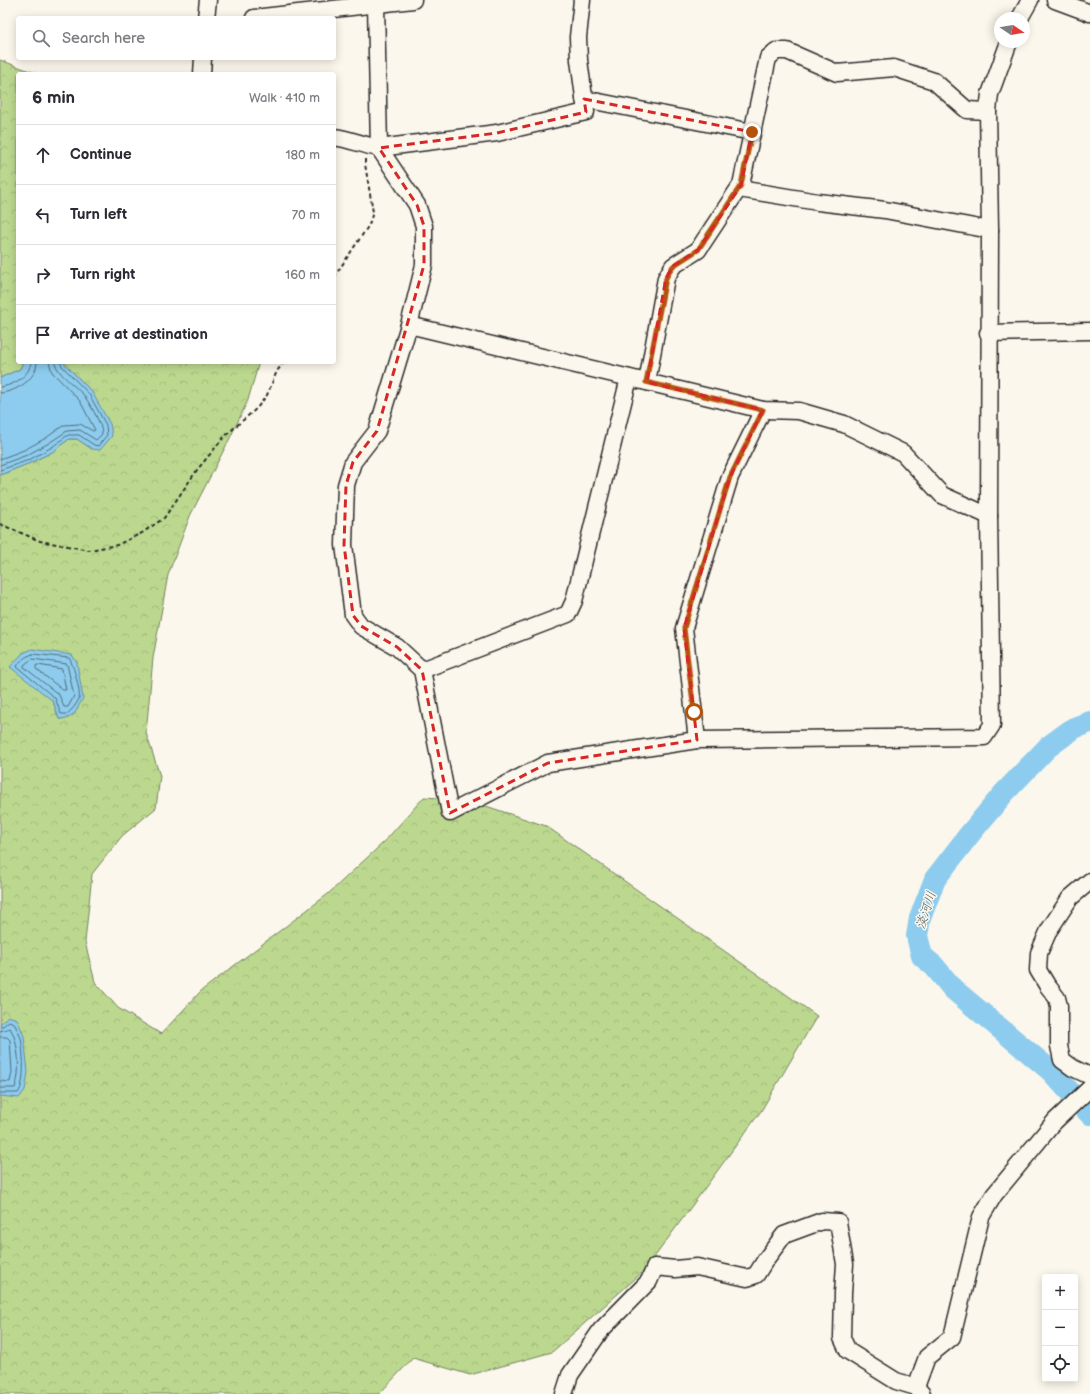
<!DOCTYPE html>
<meta charset="utf-8">
<style>
:root{--surface:#fff;--page:#f2f2f3;--text:#2b2b33;--muted:#7c7c81;--line:#e1e1e2}
body{margin:0;font-family:"Balsamiq Sans","Klee One",sans-serif;background:var(--page);color:var(--text)}
.controls{position:absolute;right:12px;bottom:12px;display:grid;overflow:hidden;border-radius:4px;box-shadow:0 2px 10px #0003}
.controls button{width:36px;height:36px;display:grid;place-items:center;padding:0;border:0;border-bottom:1px solid var(--line);background:var(--surface);color:var(--text);font:20px sans-serif}
.compass{position:absolute;left:994px;top:12px;width:36px;height:36px;border-radius:50%;background:var(--surface);box-shadow:0 2px 10px #0003;rotate:102deg}
.stop{position:absolute;width:12px;height:12px;margin:-9px;border:3px solid #b45309;border-radius:50%;background:#fff}
.stop.end{background:#b45309;border-color:#fff;box-shadow:0 1px 4px #0008}
.list{margin:0;padding:0;list-style:none}
h2{display:flex;justify-content:space-between;align-items:center;height:52px;margin:0;padding:0 16px;font-size:17px}
h2 small{font-size:13px;font-weight:400;color:var(--muted)}
.list li{display:grid;grid-template-columns:26px 1fr auto;gap:12px;align-items:center;box-sizing:border-box;height:60px;padding:0 16px;border-top:1px solid var(--line)}
.list b{display:block;font-size:15px;white-space:nowrap}
.list em{font-size:13px;font-style:normal;color:var(--muted)}
.icon{flex:none;width:22px;height:22px;fill:none;stroke:currentColor;stroke-width:2;stroke-linecap:round;stroke-linejoin:round}
.map{position:relative;flex:none;width:1090px;height:1394px;overflow:hidden}
.search{position:absolute;background:var(--surface);box-shadow:0 2px 10px #0003;left:16px;top:16px;width:320px;height:44px;display:flex;align-items:center;gap:10px;box-sizing:border-box;padding:0 14px;border-radius:4px;color:var(--muted);font-size:15px}
.panel{position:absolute;background:var(--surface);box-shadow:0 2px 10px #0003;left:16px;top:72px;width:320px;height:292px;border-radius:4px}
.map>svg:first-child{display:block}
.forest{fill:url(#forest-crowns);stroke:#74825d;fill-rule:evenodd}
.water{fill:#8dccee;stroke:#668ca0}
.lines{fill:none;stroke-linecap:round;stroke-linejoin:round}
.shore{stroke:#526b79;stroke-width:1}
.river{stroke:#8dccee;stroke-width:22}
.minor-casing{stroke:#2b2b2b;stroke-width:19}
.path{stroke:#2b2b2b;stroke-width:2;stroke-dasharray:4 3;stroke-linecap:butt}
.minor{stroke:#fbf7ec;stroke-width:16}
.route{stroke:#b45309;stroke-width:5}
.marked{fill:none;stroke:#d62828;stroke-width:3;stroke-dasharray:8 5;stroke-linejoin:round}
.labels{text-anchor:middle;stroke-width:3;stroke-linejoin:round;paint-order:stroke}
.water-label{font-size:13px;font-style:italic;fill:#485b66;stroke:#fbf7ec}
</style>
<div class="map">
<svg width="1090" height="1394" viewBox="0 0 1090 1394">
<defs>
<pattern id="forest-crowns" width="20" height="18" patternUnits="userSpaceOnUse"><rect width="20" height="18" fill="#bcd88f"/><path d="M2 6a3 3 0 1 1 6 0M12 15a3 3 0 1 1 6 0" fill="none" stroke="#a2ba7c"/></pattern>
</defs>
<rect width="100%" height="100%" fill="#fbf7ec"/>
<filter id="ink" filterUnits="userSpaceOnUse"><feTurbulence type="fractalNoise" baseFrequency=".025" numOctaves="2"/><feDisplacementMap in="SourceGraphic" scale="8" xChannelSelector="R" yChannelSelector="G"/><feConvolveMatrix kernelMatrix="1 2 1 2 8 2 1 2 1" color-interpolation-filters="sRGB"/></filter>
<g filter="url(#ink)">
<g class="forest">
<path d="M0,60l38,14h-20v288h5l-3,7 -20,9z"/>
<path d="M63,362h196l-11,38 -18,38 -40,78 -22,59 -15,83 -7,75 14,43 -4,32 -34,28 -30,38 -7,68 10,40 23,26 43,26 40,-43 127,-97 56,-52 40,-45 44,3 78,26 271,190 -56,95 -116,159 -93,82 -82,23 -57,-17 -34,36h-379v-298h1l7,-80 -8,8v-549l30,-12 24,-12 15,-12h8l15,10v-57zM53,701l22,12 -7,5 -9,1z"/>
</g>
<g class="water">
<path d="M23,362h40l29,30 18,32 2,12 -12,14 -8,-1 -15,-10h-8l-15,12 -24,12 -30,12v-97l20,-9z"/>
<path d="M32,649l40,6 5,8 6,35 -8,15 -7,5 -9,1 -6,-18 -43,-34 13,-14z"/>
<path d="M8,1016l9,3 7,17 4,36 -3,18 -6,8 -19,-2v-72z"/>
</g>
<g class="lines">
<g class="shore">
<path d="M0,387c13,-1 30,-11 31,-25"/>
<path d="M0,393c16,-1 37,-14 37,-31"/>
<path d="M0,459l24,-9 22,-12 18,-13 16,-1 13,7 2,-1 -15,-29 -28,-29 -3,-10"/>
<path d="M0,465l27,-10 22,-12 18,-12 13,-1 16,10 6,-6c0,-10 -11,-28 -17,-37 -7,-10 -29,-23 -30,-35"/>
<path d="M0,470l29,-10 23,-13 16,-12h11l15,10 4,1 9,-11 -1,-10 -17,-31 -27,-28 -2,-4"/>
<path d="M33,654l36,4c4,5 12,34 10,41 -3,6 -7,11 -12,15h-6l-6,-16 -38,-31c2,-6 9,-11 16,-13z"/>
<path d="M33,659l34,5 7,32 -6,11h-4l-5,-12 -35,-28v-2l5,-4z"/>
<path d="M38,665l24,4 4,21h-3l-27,-21v-3z"/>
<path d="M0,1026h3l6,-5 5,2c2,5 5,10 7,15 2,12 5,45 -3,55h-18"/>
<path d="M0,1031l10,-3c9,13 11,45 5,60h-15"/>
<path d="M0,1037h7l3,3 2,32 -2,10 -10,-1"/>
</g>
<path class="river" d="M1090,722l-16,6 -26,19 -44,46 -35,42 -34,44 -15,39 -3,18 5,20 12,10 19,23 98,82 39,43"/>
<defs>
<g id="minor">
<path d="M1055,0l35,13"/>
<path d="M376,4l3,144 38,57 7,21v39l-15,60 -32,106 -24,31 -7,23 -2,60 9,70 8,11 36,21 25,23 28,143 98,-50 149,-23 287,-3 8,-12 -3,-209 1,-286 -2,-119 2,-17 19,-52"/>
<path d="M206,18l2,-18"/>
<path d="M254,18l159,-18"/>
<path d="M1020,18l10,-18"/>
<path d="M202,74l1,-16"/>
<path d="M584,99l168,33"/>
<path d="M334,137c15,2 29,8 45,11l118,-15 89,-21 -7,-52 -1,-23 4,-37"/>
<path d="M739,189l79,13 67,8 105,20"/>
<path d="M409,325l354,85 36,1 45,13 59,29 39,42 47,21"/>
<path d="M988,333l102,-2"/>
<path d="M647,382l19,-104 7,-12 25,-16 43,-65 27,-127 8,-7h11l50,22 57,-5 40,13 33,29 21,1"/>
<path d="M422,670l146,-56 6,-13 55,-223"/>
<path d="M697,740l-13,-112 46,-151 33,-67"/>
<path d="M1090,881l-20,17 -21,32 -10,23 -1,17 9,15 10,13 2,8v40l3,14 11,8 17,8"/>
<path d="M916,1387l11,-30 25,-20 29,-120 13,-22 61,-74 35,-33"/>
<path d="M564,1394l6,-19 31,-45 48,-49 6,-14 20,2 22,-2 50,11 9,-3 10,-16 18,-24 38,-14 16,1 7,42 -2,29 -1,45 6,13 48,30 20,6 6,7"/>
</g>
</defs>
<use href="#minor" class="minor-casing"/>
<g class="path">
<path d="M334,277l35,-52 4,-13 -8,-48v-6"/>
<path d="M0,524l40,17 49,9 28,-5 25,-12 22,-15 33,-48 28,-34 32,-28 10,-13 10,-24 7,-9"/>
</g>
<use href="#minor" class="minor"/>
</g>
</g>
<g class="lines" filter="url(#ink)">
<path class="route" d="M694,712l-10,-84 46,-151 33,-67 -117,-28 20,-104 7,-12 25,-16 43,-65 11,-53"/>
</g>
<path class="marked" d="M584,99l168,33 -11,53 -43,65 -25,16 -7,12 -19,104 116,28 -33,67 -46,151 13,112 -149,23 -98,50 -28,-143 -25,-23 -36,-21 -8,-11 -9,-70 2,-60 7,-23 24,-31 47,-166v-39l-7,-21 -38,-57 118,-15 89,-21z"/>
<g class="labels">
<g class="water-label">
<text transform="translate(925 910) rotate(-72)" y="5">淡河川</text>
</g>
</g>
</svg>
<div class="controls">
<button>+</button>
<button>−</button>
<button><svg class="icon" aria-label="locate" viewBox="0 0 24 24"><circle cx="12" cy="12" r="6"/><path d="M12 2v4M12 18v4M2 12h4M18 12h4"/></svg></button>
</div>
<svg class="compass" viewBox="-18 -18 36 36"><path d="M0-13l5 13h-10z" fill="#e53935"/><path d="M0 13l5-13h-10z" fill="#7c7c81"/></svg>
<div class="stop" style="left:694px;top:712px"></div>
<div class="stop end" style="left:752px;top:132px"></div>
<div class="search"><svg class="icon" aria-label="search" viewBox="0 0 24 24"><circle cx="10" cy="10" r="6"/><path d="M15 15l6 6"/></svg>Search here</div>
<section class="panel">
<h2>6 min<small>Walk · 410 m</small></h2>
<ul class="list">
<li><svg class="icon" aria-label="ahead" viewBox="0 0 24 24"><path d="M12 20V5M6 11l6-6 6 6"/></svg><div><b>Continue</b></div><em>180 m</em></li>
<li><svg class="icon" aria-label="left" viewBox="0 0 24 24"><path d="M17 20v-9H6M10 6l-5 5 5 5"/></svg><div><b>Turn left</b></div><em>70 m</em></li>
<li><svg class="icon" aria-label="right" viewBox="0 0 24 24"><path d="M7 20v-9h11M14 6l5 5-5 5"/></svg><div><b>Turn right</b></div><em>160 m</em></li>
<li><svg class="icon" aria-label="arrive" viewBox="0 0 24 24"><path d="M6 21V4h12l-3 4 3 4H6"/></svg><div><b>Arrive at destination</b></div></li>
</ul>
</section>
</div>
